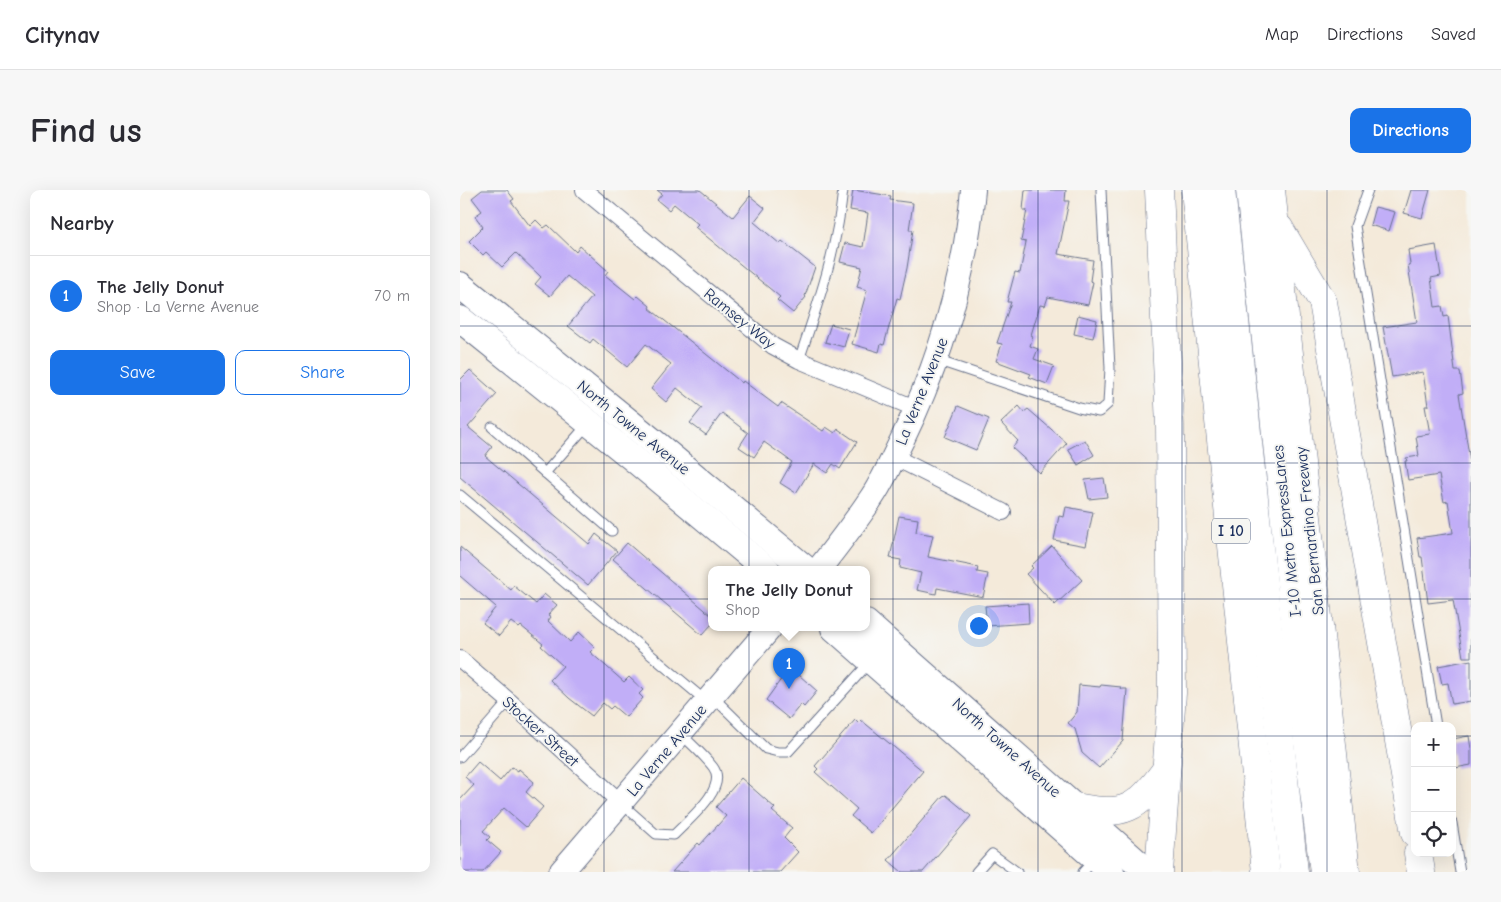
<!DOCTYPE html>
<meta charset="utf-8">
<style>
:root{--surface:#fff;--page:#f7f7f7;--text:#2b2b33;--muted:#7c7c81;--line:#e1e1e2;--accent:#1a73e8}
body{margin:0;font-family:"Comic Neue",sans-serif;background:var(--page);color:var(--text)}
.controls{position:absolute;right:15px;bottom:15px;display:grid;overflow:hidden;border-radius:10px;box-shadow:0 5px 20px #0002}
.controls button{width:45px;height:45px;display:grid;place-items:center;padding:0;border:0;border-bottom:1px solid var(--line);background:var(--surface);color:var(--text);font:25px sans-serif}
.you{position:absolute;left:518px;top:435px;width:18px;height:18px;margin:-12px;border:4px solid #fff;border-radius:50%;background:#1a73e8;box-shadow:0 0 0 8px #1a73e833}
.badge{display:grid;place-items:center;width:32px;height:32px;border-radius:50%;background:var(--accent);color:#fff;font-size:16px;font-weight:700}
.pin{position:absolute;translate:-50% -41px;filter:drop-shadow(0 1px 2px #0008)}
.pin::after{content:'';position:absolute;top:26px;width:18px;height:15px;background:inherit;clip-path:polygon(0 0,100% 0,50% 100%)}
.popup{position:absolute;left:248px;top:376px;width:162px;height:65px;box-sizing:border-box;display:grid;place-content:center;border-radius:10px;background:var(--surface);filter:drop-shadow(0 1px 4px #0005);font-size:16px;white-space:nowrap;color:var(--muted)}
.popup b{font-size:19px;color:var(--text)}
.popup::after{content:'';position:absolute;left:50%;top:100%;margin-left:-10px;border:10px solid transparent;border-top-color:var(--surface)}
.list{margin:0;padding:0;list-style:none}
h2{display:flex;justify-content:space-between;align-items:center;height:65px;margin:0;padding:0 20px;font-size:21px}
h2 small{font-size:16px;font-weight:400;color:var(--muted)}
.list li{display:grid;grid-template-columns:32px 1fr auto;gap:15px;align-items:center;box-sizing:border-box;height:80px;padding:0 20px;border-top:1px solid var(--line)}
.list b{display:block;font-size:19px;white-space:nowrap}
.list p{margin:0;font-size:16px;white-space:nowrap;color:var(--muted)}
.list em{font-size:16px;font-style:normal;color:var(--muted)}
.actions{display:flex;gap:10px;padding:15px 20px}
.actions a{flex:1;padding:11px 0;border:1px solid var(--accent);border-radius:10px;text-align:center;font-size:18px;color:var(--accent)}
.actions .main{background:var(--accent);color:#fff}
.icon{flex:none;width:28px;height:28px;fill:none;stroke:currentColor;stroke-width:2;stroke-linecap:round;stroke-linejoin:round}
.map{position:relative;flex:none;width:1011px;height:682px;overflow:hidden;border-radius:10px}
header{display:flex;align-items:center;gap:30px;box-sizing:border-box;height:70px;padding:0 25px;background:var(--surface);border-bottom:1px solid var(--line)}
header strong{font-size:24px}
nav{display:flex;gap:28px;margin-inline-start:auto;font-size:18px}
.intro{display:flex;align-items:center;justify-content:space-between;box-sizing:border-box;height:120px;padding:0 30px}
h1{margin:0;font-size:35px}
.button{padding:12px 22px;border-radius:10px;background:var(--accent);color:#fff;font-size:18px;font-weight:700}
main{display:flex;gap:30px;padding:0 30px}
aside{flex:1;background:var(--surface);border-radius:10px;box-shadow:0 5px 20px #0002}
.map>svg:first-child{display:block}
.building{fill:#c1aef7}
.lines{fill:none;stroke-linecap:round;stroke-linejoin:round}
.service-casing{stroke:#677089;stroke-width:11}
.minor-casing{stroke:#677089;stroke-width:18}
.secondary-casing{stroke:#677089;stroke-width:26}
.primary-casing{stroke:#677089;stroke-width:28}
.motorway-casing{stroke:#677089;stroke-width:29}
.service{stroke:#fff;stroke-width:9}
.minor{stroke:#fff;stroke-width:16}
.secondary{stroke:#fff;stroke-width:24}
.primary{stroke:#fff;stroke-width:26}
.motorway{stroke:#fff;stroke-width:28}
.grid{fill:none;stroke:#1b2f5e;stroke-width:1;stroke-opacity:0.55}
.labels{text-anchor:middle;stroke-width:4;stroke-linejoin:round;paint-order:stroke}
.shield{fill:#f6f6f2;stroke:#5d6b8a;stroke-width:1}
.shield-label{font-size:15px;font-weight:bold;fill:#1b2f5e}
.street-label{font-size:16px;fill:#1b2f5e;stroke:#f6f6f2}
</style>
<header>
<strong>Citynav</strong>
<nav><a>Map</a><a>Directions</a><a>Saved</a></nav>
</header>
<div class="intro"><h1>Find us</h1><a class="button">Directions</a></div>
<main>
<aside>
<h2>Nearby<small></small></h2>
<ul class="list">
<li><span class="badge">1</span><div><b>The Jelly Donut</b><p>Shop · La Verne Avenue</p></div><em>70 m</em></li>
</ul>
<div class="actions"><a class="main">Save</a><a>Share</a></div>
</aside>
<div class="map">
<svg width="1011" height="682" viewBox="0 0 1011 682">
<rect width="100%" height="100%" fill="#f6f6f2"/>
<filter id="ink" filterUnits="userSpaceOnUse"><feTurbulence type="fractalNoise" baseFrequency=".02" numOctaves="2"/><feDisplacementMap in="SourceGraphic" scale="10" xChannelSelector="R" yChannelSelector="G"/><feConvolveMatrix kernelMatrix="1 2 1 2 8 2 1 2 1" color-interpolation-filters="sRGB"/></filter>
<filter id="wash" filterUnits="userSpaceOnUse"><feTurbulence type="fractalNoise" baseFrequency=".0096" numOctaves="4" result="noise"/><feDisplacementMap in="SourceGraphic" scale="20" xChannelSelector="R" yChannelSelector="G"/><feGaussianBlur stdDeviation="1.12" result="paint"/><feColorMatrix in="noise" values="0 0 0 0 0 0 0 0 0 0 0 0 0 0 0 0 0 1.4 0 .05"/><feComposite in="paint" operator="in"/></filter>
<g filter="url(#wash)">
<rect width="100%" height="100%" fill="#f4eada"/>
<g id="blocks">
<g class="building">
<path d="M22,0h25l7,9 -3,2 19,25 6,-6 8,8 4,-3 28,27 4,-6 28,25 -3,4 30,24 3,-3 12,10 -1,2 93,75 1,-2 35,26 3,-4 42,28 3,-4 9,6 3,-4 19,13 -17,27 -7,-5 -6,9 -13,-9 -18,29 -16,-10 12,-21 -28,-20 -10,15 -15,-10 9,-14 -26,-20 -16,22 -16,-12 12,-15 -25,-20 -11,14 -15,-13 20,-25 -25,-20 -19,23 -34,-28 -3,4 -22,-17 24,-29 -25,-21 -17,20 -15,-12 6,-7 -25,-24 -14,14 -16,-15 -3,3 -14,-14 14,-14 -8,-11 7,-5 -10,-13z"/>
<path d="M197,0h43l33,27 17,-21 15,12 -11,14 26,22 2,-3 33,26 -10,29 1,1 -13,16 -16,-13 3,-3 -85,-70 3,-3 -24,-20 -5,6 -12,-10 5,-6z"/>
<path d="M393,0l38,6 -1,4 23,3 -4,27h4l-6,38 -7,31 -3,-1 -13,47 -3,-1 -2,8 -27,-8 15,-54 -10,-3 5,-20 -22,-5 5,-19 18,4 5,-34 -18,-3z"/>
<path d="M565,0h41l-1,11h4l-11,53 35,6 -3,21 3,1 -5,23 -40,-8 -3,9 -5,-1 -9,30 2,1 -3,10 8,3 -4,10 20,7 -7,18 -18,-7 2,-3 -35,-13 6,-17 -5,-1 14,-41h-4l8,-30 5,1 6,-31 -5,-1 6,-31h-4z"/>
<path d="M951,0h19l-8,28 -18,-5z"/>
<path d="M915,17l20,5 -6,19 -19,-6z"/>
<path d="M976,55l5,31 -10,2 4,29 7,-1 2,11 4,-1 7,55h5l3,22 -4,1 12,73v190h-8l-10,-57 -25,3 -6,-46h-2l-3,-19 36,-5 -5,-32 -4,1 -5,-27 -31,5 -3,-19h2l-1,-3 13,-2 -3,-20 14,-2 -5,-28h3l-5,-34 -31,5 -9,-50 34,-5 -9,-57 2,-1 -2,-14z"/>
<path d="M618,125l19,5 -4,18 -19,-4z"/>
<path d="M371,134l18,5 -5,18 -19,-5z"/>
<path d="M10,180l27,24 -29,33 24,20 -7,9 104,88 7,-10 21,17 -29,34 -128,-108v-97z"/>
<path d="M498,216l31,13 -13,31 -31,-13z"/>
<path d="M559,216l5,6 4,-3 39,34 -27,30 -28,-25 6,-7 -17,-18z"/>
<path d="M625,250l9,15 -16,10 -10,-16z"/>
<path d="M644,288l3,19 -18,2 -4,-19z"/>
<path d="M606,317l27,5 -7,34 -32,-6 5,-24 5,1z"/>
<path d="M439,326l19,3 -2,13 17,3 -5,22 50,10 -1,5 11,2 -5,23 -46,-9 -1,6 -19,-4 4,-17 -21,-5 1,-8 -11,-2z"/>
<path d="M167,353l85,73v8l-10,11 -89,-76z"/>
<path d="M592,356l30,34 -27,25 -29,-31 7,-6 -2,-2z"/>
<path d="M0,357l51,43 3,-4 22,18 8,-10 13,11 -9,10 3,2 -3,4 22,21 9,-10 16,15 -5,5 34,30 5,-5 14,13 -4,4 4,4 -17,19 -13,-11 -3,3 -7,-6 -11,13 -23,-18 -19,-18 13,-14 -22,-20 2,-2 -22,-18 -2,2 -8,-6 -12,14 -16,-13 13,-16 -36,-31z"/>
<path d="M568,413l1,20 -42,3 -2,-20z"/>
<path d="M1011,470v41l-19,3 -4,-21 -6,1 -4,-18z"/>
<path d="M330,477l27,24 -13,16 -3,-3 -12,15 -23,-19z"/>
<path d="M619,495l21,2 1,-2 20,2 -1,2h7l-4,52 -24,27 -17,-15 -7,-24 -7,-6 9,-11z"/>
<path d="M395,530l3,3 3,-3 62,51 -52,62 -20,-17 6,-7 -42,-37 3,-3 -3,-3z"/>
<path d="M1009,546l2,13v16l-16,3 -3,-18v-11z"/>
<path d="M18,572l22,19 12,-14 6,4 1,-2 15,13 -8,10 17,15 -17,20 -22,-19 -21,23 7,6 -3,3 14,12 -18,20h-23v-72l14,-15 -9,-8z"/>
<path d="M281,588l34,30 -3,3 20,17 -8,10 14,14 -18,20h-108l26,-29 2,2 26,-29 -10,-9z"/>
<path d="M486,605l25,21 -48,56h-21l-14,-12 55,-64z"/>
</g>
</g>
</g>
<g filter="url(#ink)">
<use href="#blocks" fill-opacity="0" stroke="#677089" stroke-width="1"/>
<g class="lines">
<defs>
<g id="service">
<path d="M908,0l-13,36 81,500"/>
<path d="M339,170c19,-56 38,-111 44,-170"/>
<path d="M476,170l143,48 20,4 9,-8 2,-36 -9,-178"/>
<path d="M32,237l120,104"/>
<path d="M85,283l43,-49"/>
<path d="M0,305l247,207"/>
<path d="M253,507l53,52 12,3h10l81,-89"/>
<path d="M0,567l49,-56"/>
<path d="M161,613l35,31 18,1c14,-15 55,-47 39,-68 -10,-13 -22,-23 -33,-34"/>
<path d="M992,633l8,49"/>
<path d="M516,682l16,-18 25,18"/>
<path d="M623,682l12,-13"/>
</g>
<g id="minor">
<path d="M124,0l189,156 26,14 118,49"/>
<path d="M434,267l109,55"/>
<path d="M0,469l49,42 112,102"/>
</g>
<g id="secondary">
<path d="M358,380c18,-23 36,-46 52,-70 13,-18 22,-40 32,-60 38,-78 63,-163 71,-250"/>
<path d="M101,682l209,-244"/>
</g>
<g id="primary">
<path d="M0,95l190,154 157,131"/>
<path d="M0,129l174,140 133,111"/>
<path d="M406,433l282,249"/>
<path d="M374,438l277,244"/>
</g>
<g id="motorway">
<path d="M735,0l71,682"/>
<path d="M761,0l73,682"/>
<path d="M790,0l29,272 23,233 22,177"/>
<path d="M811,0l75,682"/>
<path d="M819,38l44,74 92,531"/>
<path d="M615,617c50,10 61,3 91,-37"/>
<path d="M958,663l3,19"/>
<path d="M699,682l13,-179 -2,-268 -11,-235"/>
</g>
</defs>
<use href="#service" class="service-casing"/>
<use href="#minor" class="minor-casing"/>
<use href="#secondary" class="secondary-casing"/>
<use href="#primary" class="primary-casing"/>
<use href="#motorway" class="motorway-casing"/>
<use href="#service" class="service"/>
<use href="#minor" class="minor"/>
<use href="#secondary" class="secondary"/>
<use href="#primary" class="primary"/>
<use href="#motorway" class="motorway"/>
</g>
</g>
<path class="grid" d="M144,0v682M289,0v682M433,0v682M578,0v682M722,0v682M867,0v682M0,136h1011M0,273h1011M0,409h1011M0,546h955M992,546h19"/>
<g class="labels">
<rect class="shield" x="752" y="328.5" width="38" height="25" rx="4"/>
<g class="shield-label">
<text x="771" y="346">I 10</text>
</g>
<g class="street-label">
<text transform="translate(280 128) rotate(39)" y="6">Ramsey Way</text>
<text transform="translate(461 201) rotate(-68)" y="6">La Verne Avenue</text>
<text transform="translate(174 237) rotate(39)" y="6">North Towne Avenue</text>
<text transform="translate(826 341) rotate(-96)" y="6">I-10 Metro ExpressLanes</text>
<text transform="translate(849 341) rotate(-96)" y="6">San Bernardino Freeway</text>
<text transform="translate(81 541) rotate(42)" y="6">Stocker Street</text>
<text transform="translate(547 557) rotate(42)" y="6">North Towne Avenue</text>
<text transform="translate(206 560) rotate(-50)" y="6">La Verne Avenue</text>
</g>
</g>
</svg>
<div class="controls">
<button>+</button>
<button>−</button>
<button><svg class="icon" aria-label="locate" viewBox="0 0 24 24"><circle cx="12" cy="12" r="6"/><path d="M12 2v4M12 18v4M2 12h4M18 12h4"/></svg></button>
</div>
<div class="you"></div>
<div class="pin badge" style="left:329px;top:499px">1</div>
<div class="popup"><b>The Jelly Donut</b>Shop</div>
</div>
</main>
